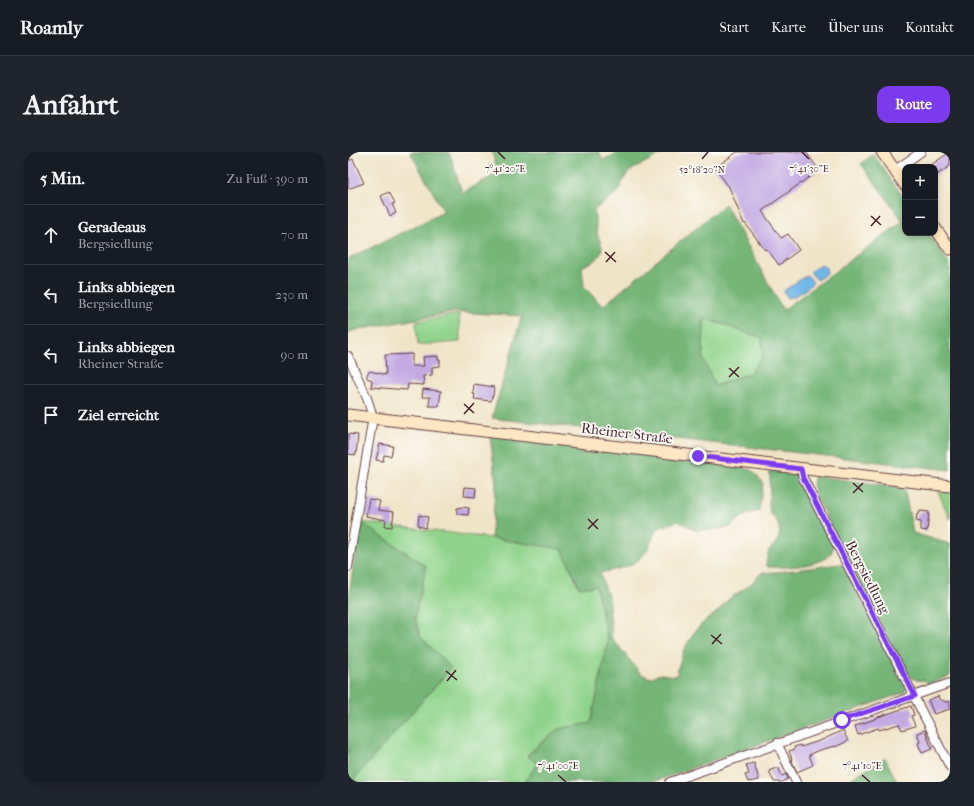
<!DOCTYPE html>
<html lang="de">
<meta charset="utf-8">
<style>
:root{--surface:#171b24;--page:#20242c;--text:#f1f3f6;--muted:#9ea1a6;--line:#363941;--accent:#7c3aed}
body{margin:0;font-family:"IM FELL French Canon",serif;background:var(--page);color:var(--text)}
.controls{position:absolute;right:12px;top:12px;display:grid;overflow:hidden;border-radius:8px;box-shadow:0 2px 6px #0003}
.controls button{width:36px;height:36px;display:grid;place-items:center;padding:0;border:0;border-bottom:1px solid var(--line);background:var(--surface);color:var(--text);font:20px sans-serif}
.stop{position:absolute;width:12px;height:12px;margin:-9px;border:3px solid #7c3aed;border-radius:50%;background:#fff}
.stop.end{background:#7c3aed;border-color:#fff;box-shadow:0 1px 4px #0008}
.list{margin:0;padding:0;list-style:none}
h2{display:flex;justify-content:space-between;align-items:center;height:52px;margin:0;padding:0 16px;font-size:17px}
h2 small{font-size:13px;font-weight:400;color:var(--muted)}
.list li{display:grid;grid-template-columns:26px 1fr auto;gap:12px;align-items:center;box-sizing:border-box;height:60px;padding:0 16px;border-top:1px solid var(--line)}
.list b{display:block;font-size:15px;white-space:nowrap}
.list p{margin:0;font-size:13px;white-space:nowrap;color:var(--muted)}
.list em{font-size:13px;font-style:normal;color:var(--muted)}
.icon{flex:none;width:22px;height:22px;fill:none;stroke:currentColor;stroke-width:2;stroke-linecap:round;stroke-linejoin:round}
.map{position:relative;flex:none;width:602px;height:630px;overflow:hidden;border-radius:12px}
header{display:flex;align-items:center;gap:24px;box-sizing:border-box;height:56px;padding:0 20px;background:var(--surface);border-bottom:1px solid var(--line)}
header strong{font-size:19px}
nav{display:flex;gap:22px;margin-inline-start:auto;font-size:14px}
.intro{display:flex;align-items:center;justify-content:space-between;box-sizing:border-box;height:96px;padding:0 24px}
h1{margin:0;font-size:28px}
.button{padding:10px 18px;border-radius:12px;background:var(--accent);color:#fff;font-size:14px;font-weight:700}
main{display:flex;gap:24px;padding:0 24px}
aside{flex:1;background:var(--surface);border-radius:12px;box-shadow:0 2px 6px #0003}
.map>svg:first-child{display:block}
.green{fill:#90d48c;stroke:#6d7a5c}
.forest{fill:#74b678;stroke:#5f6a52;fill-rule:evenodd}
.water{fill:#71b7e8;stroke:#5e6b8a}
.building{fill:#c3aae3}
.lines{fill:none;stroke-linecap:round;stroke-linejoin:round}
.minor-casing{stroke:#633d42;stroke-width:10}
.secondary-casing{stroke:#633d42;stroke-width:13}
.minor{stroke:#fff;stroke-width:8}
.secondary{stroke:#fce6c4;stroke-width:11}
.route{stroke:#7c3aed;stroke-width:5}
.ticks{fill:none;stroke:#4a1f2b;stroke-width:1.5}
.labels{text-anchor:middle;stroke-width:3.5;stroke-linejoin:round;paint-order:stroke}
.street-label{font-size:14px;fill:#4a1f2b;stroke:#fdfcf7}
.ticks-label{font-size:10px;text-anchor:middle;fill:#4a1f2b;stroke:#fdfcf7;stroke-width:3.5;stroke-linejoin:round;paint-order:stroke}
</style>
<header>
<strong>Roamly</strong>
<nav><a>Start</a><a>Karte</a><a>Über uns</a><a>Kontakt</a></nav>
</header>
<div class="intro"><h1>Anfahrt</h1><a class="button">Route</a></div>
<main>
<aside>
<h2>5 Min.<small>Zu Fuß · 390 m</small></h2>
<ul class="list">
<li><svg class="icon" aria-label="ahead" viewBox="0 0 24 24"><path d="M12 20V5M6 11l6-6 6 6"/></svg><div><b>Geradeaus</b><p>Bergsiedlung</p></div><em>70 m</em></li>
<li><svg class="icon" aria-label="left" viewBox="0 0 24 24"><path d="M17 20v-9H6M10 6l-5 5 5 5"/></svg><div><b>Links abbiegen</b><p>Bergsiedlung</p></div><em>230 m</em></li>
<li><svg class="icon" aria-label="left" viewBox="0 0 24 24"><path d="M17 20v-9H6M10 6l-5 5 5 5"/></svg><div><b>Links abbiegen</b><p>Rheiner Straße</p></div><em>90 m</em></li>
<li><svg class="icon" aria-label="arrive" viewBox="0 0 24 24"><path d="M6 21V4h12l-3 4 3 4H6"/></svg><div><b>Ziel erreicht</b></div></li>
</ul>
</aside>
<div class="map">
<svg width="602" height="630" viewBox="0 0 602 630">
<rect width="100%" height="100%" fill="#fdfcf7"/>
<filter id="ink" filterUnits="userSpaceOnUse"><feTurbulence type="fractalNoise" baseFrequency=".025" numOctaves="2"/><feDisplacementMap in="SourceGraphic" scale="8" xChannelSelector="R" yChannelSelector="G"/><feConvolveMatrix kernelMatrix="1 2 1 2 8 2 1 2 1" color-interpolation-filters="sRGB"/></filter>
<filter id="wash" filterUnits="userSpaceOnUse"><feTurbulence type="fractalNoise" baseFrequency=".012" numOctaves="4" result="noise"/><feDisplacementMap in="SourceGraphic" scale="16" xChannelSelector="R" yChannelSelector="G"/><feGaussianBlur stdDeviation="0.9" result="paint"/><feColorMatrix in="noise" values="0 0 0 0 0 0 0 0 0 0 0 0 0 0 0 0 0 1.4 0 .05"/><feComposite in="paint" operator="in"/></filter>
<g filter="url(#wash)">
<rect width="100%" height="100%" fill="#f0e4c7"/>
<g class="green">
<path d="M111,162l1,28 -42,3 -2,-23z"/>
<path d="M356,166l58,20 1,18 -13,17 -35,13 -12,-28z"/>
<path d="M590,339l12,1v27z"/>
<path d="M12,370l131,16 71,11 17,39 17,-2 12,55 -17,82 -33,6 -31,26 11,9 -14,18h-168l-2,-3 97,-111 -32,-32 -4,-18 11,-52z"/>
</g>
<g class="forest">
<path d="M62,0h38l3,5 11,36 36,-20 -6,-21h107l4,8 17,-8h44l-36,20 -11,21 -23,17 3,23 5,14 -1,6 -5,7 -14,7 2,20 19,19 122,-102 58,106 120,-89 -42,-57 12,-10 32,46v33h23l22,32v205l-458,-52 30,-102 -66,-4 -101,18 -7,3v-74l96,-47zM356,166l58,20 1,18 -13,17 -35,13 -12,-28z"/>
<path d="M142,283l208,26 49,8 6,2 10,12 -4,28 -8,2 -9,4 -12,10 -20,3h-15l-17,-9 -22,8c-11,35 -23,37 -56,44l8,23 4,42 29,36 9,4 10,-4 16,2 8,-27 12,-19 9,-9 12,-9 11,-12 24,-17 9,-10 26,-2 53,-7 3,1 63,123 -1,4 -252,90h-129l14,-18 -11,-8 31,-27 33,-6 17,-82 -12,-55 -16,2 -18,-39 -71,-11 5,-54z"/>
<path d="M421,318l28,4 3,4 33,66c3,23 -50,24 -65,23l-2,-3 3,-14c2,-2 6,-5 7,-7 7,-10 3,-23 -6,-29 -3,-15 2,-29 -1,-44z"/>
<path d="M467,324l89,12 9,45 37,11v132l-22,8 -4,-4c-9,2 -14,-3 -19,-10l-89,-173 -3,-15z"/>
<path d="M12,370l66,44 -11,52 5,18 31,32 -97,111 2,3h-8v-181z"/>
<path d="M537,606l12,24h-52z"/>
</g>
<g class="water">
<path d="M473,112l5,4 1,5 -10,7 -6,-7v-2z"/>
<path d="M459,123l6,7c-6,7 -16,15 -25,16l-4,-6 1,-2z"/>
</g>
<g id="blocks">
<g class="building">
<path d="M389,0h69l13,18 -57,41 19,27 7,-4 11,16 -20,15 -12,-16 -2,1 -20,-27 -1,1 -15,-37 -14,-19z"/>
<path d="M602,0v14l-15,10v-9h-7z"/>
<path d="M5,7l11,24 -16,6v-28z"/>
<path d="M41,40l6,11 -3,1 4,9 -6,3 -9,-20z"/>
<path d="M64,202v12h12l-1,-9 15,-1v4h2v6l-8,1v8l-9,1 1,9 -16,-1 -1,6 -36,-3 1,-7 -5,-2v-4l3,-3 16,4 -1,-20z"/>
<path d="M126,232l20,3 -1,9h-1l-1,5 -17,-2 1,-5h-2z"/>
<path d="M75,237l18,2 -2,15h-10l1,-9h-8z"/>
<path d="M0,282l10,1 -2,20 -8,-1z"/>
<path d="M32,292l13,2 -2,10 -7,-1 -1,6 -7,-1z"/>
<path d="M117,335l11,1 -1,9 -11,-1z"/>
<path d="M21,347l11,2 -2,9 16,2 -2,15 -7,-1 1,-6 -20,-4z"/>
<path d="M115,355l6,1 -1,7 -11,-1v-6z"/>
<path d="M572,359l9,1 -2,19 -6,-1v-8l-5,-1 1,-7h2z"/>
<path d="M71,363l9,2 -2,11 -8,-2z"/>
<path d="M590,544l1,3 7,3 4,-1v8l-16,5 -6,-14z"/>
<path d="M563,554l3,9 -3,1 4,10 -13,4 -3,-6 -20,6 -1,-2 -20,7 -3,-9 20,-7v-1z"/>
<path d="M495,578l5,11 -13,6v-1l-15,4 -11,5 4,10 -16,7 -6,-13h1l-3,-8 6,-2 -1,-2 7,-2v2l21,-7z"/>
<path d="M577,578l7,19 -10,4 -4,-10 2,-1 -3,-9z"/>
<path d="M406,611l5,17 -11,2 -3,-7 4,-1 -3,-9z"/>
<path d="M430,615l4,9 4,-2 2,5 -6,3h-8l-5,-11z"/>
</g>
</g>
</g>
<g filter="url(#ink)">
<use href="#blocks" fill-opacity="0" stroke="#633d42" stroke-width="1"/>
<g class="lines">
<defs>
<g id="minor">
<path d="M547,18l26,-18"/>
<path d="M0,204l19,42 6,19 -25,150"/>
<path d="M453,317l2,9 147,289"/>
<path d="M429,591l19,39"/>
<path d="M322,630l280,-99"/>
</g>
<g id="secondary">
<path d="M534,0l23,33"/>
<path d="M587,76l15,21"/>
<path d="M0,263l602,71"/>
</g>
</defs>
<use href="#minor" class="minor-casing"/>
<use href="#secondary" class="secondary-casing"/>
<use href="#minor" class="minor"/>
<use href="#secondary" class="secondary"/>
</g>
</g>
<g class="lines" filter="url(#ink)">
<path class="route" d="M350,304l103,13 2,9 112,218 -73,24"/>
</g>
<path class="ticks" d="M150,0l7,7M454,0l7,7M354,7l6,-7M523,64l10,9M523,74l9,-10M257,100l11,10M258,110l9,-10M381,216l10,9M381,225l10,-10M116,252l10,9M116,262l10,-11M505,331l10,9M505,341l10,-10M240,367l10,10M240,377l10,-10M363,483l11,9M364,492l9,-10M98,519l11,9M99,529l9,-11M210,623l8,7M514,623l8,7"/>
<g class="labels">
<g class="street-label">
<text transform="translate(279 281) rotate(7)" y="5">Rheiner Straße</text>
<text transform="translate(520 425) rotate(63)" y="5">Bergsiedlung</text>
</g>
</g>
<g class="ticks-label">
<text x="157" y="20">7°41'20"E</text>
<text x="461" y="20">7°41'30"E</text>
<text x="354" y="21">52°18'20"N</text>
<text x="210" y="617">7°41'00"E</text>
<text x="514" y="617">7°41'10"E</text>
</g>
</svg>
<div class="controls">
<button>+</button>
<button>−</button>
</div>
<div class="stop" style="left:494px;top:568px"></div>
<div class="stop end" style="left:350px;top:304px"></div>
</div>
</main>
